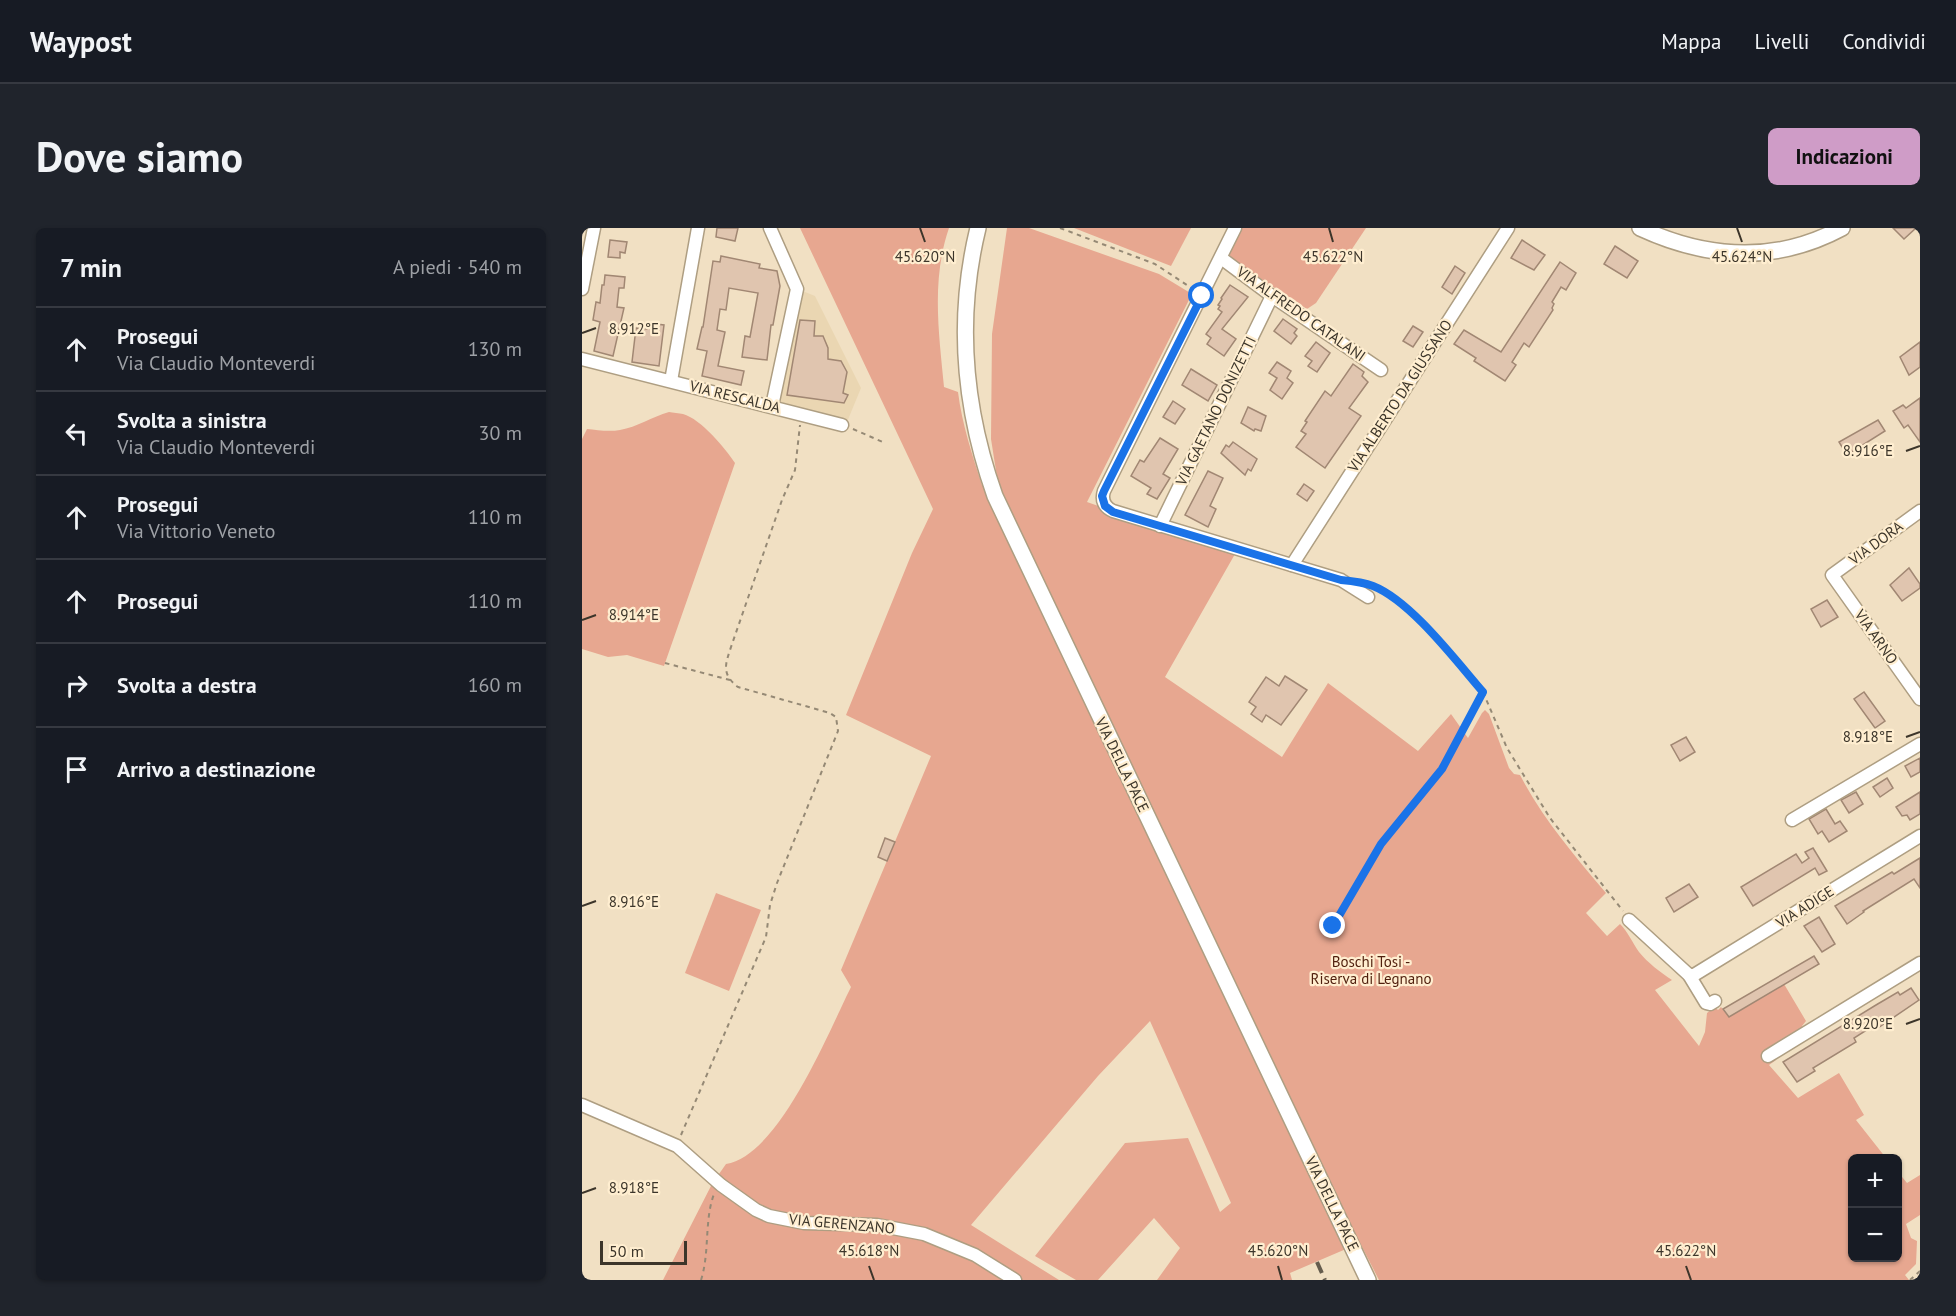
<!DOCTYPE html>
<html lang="it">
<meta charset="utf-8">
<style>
:root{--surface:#171b24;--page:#20242c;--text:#f1f3f6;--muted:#9ea1a6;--line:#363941;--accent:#cf9cc7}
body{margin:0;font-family:"PT Sans",sans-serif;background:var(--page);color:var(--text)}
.controls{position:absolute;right:18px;bottom:18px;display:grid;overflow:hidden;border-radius:9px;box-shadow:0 2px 4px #0004}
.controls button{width:54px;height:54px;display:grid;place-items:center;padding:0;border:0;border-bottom:2px solid var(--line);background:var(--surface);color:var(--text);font:30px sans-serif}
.scale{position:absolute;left:18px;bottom:15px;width:87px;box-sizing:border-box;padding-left:6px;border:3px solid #3c352a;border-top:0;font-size:16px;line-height:21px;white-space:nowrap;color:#3c352a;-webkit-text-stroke:4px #ffeed0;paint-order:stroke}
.stop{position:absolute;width:18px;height:18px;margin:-14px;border:4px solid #1a73e8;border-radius:50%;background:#fff}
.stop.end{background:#1a73e8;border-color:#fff;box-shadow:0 2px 6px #0008}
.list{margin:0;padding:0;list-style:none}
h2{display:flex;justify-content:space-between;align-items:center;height:78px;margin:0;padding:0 24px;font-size:26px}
h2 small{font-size:20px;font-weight:400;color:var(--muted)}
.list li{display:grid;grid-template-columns:39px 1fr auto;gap:18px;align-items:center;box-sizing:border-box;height:84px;padding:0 24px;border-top:2px solid var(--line)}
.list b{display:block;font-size:22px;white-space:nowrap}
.list p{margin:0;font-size:20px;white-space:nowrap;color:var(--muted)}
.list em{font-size:20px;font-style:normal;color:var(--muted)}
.icon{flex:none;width:33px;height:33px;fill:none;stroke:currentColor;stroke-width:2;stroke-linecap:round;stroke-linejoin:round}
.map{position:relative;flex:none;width:1338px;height:1052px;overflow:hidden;border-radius:9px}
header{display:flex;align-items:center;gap:36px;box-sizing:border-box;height:84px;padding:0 30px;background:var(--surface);border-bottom:2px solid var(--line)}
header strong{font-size:28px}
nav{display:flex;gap:33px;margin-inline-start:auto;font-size:21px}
.intro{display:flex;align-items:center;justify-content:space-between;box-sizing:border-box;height:144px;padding:0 36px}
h1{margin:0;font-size:42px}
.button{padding:15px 27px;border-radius:9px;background:var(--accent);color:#111;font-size:21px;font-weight:700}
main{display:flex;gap:36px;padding:0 36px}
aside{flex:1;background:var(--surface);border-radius:9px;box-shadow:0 2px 4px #0004}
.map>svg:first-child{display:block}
.built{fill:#ead6b2}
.green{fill:#e7a790}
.building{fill:#e0c5af;stroke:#a18773;stroke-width:1.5}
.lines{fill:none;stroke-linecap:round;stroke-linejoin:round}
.minor-casing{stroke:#ae9e82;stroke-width:15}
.major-casing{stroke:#ae9e82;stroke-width:18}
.path{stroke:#958975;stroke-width:2;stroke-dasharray:4.5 4.5;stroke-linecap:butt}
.minor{stroke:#fff;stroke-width:12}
.major{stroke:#fff;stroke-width:15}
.rail{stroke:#655c4d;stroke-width:4;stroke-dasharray:12 6;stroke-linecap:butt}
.route{stroke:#1a73e8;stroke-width:8}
.ticks{fill:none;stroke:#3c352a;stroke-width:2}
.labels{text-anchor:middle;stroke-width:4.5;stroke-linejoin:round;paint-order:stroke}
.street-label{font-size:15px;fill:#3c352a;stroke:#ffeed0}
.park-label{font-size:15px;fill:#501f0d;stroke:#ffeed0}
.ticks-label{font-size:15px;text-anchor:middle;fill:#3c352a;stroke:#ffeed0;stroke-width:4.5;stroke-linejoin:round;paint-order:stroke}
</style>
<header>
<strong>Waypost</strong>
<nav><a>Mappa</a><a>Livelli</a><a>Condividi</a></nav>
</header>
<div class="intro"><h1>Dove siamo</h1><a class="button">Indicazioni</a></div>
<main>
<aside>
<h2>7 min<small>A piedi · 540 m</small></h2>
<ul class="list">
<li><svg class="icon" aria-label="ahead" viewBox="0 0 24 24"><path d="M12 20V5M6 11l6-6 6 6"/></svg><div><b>Prosegui</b><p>Via Claudio Monteverdi</p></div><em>130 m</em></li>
<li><svg class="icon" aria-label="left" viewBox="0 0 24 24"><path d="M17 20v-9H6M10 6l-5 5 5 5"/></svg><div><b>Svolta a sinistra</b><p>Via Claudio Monteverdi</p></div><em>30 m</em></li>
<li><svg class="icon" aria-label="ahead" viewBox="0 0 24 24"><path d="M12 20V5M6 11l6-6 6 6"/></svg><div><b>Prosegui</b><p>Via Vittorio Veneto</p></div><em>110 m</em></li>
<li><svg class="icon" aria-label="ahead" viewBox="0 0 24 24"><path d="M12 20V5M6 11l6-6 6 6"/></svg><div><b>Prosegui</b></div><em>110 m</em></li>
<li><svg class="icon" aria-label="right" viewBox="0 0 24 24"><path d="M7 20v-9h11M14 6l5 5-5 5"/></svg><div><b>Svolta a destra</b></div><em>160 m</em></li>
<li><svg class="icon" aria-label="arrive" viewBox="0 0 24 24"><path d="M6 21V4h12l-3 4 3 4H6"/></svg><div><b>Arrivo a destinazione</b></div></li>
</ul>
</aside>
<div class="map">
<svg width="1338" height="1052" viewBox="0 0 1338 1052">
<rect width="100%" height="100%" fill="#f1e0c3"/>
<path class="built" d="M218,62l15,6 46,92 -14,34 -70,-21z"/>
<g class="green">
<path d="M218,0h149c-18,52 -10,106 -5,159l14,5c4,32 14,62 24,93l15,-8 -6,-38 1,-105 15,-106h22l130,46 33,20 -105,208 148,52 -70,123 117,80 46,-74 90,68 33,-37 17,24 14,-25 3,-3 4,4 20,54 5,6 6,1c23,44 54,80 86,118l-20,20 21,23 13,-12c8,8 12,18 19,28 9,11 21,20 33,28l-17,10 44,56 6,-14 2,-19 8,-6 3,3 3,-3 8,10 55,-33 22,37 -4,5 1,3 -33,21 6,10 -7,5 29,33 41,-25 25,42 -8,5 30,38h-34v100h46v-86l9,11 13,-8v40l-14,9 5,14 6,3 -1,23 -11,11 4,5h-530l-19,-37 -70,30 2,7h-135l23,-32 -26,-30 -56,62h-22l-41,-24 90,-113 63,-5 32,74 11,-9 -81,-182 -52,55 -127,149 88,55h-396l49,-96 14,-20c53,-8 103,-133 125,-177l-10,-17 90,-214 -85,-41 66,-162 21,-44z"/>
<path d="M492,0h117l-20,38z"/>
<path d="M656,0h128l-50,75 -9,6 -78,-51 -1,-4z"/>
<path d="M87,184c4,1 10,1 14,2 18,5 42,34 52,49l-71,203 -37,-11 -19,2 -26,-8v-210l5,-10c10,1 22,3 33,1 17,-3 32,-13 49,-18z"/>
<path d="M134,665l45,17 -32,81 -44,-18z"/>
</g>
<g class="building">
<path d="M135,0h21l-3,13 -19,-4z"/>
<path d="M1311,0h23l-12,11z"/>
<path d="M28,12l17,2 -2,11 -5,-1v6l-12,-1z"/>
<path d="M940,12l23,15 -11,15 -23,-12z"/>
<path d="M1033,18l23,15 -11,17 -23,-14z"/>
<path d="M139,28l39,8 -1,4 18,3 3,15 -7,39h-2l-4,35 -25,-3 3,-21 5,1 8,-44 -29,-5 -3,22 -6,-1 -3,21 8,2 -7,34 26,5 -3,14 -39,-9 5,-25 -10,-2 5,-22h1l10,-66 7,1z"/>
<path d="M978,34l16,11 -10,17 -5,-3 -9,15 2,2 -2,4 1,2 -24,37 -5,-4 -12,19 4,3 -11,16 -31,-20 2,-3 -22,-14 10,-14 37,22z"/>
<path d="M873,38l10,7 -13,21 -10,-7z"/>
<path d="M23,47l20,2 -1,11h-5l-2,19 7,1 -11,48 -19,-5 6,-29 -7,-2 3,-18 4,1 2,-18h2z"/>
<path d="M648,57l18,12 -26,32 14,10 -12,17 -17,-12 4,-6 -5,-4 16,-22 -4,-3 2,-3 -2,-1 4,-6 -1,-1z"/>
<path d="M701,91l14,10 -3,4 3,3 -6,8 -17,-13z"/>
<path d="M218,92l15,1 -1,15h9l5,12v11l13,2 6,11 -4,21 5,2 -4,8 -57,-8z"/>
<path d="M66,95l16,2 -5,41 -27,-4 4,-34 11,1z"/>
<path d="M831,98l10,6 -10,15 -10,-6z"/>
<path d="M734,114l14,11 -13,19 -9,-6 4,-5 -7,-5z"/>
<path d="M1338,114v25l-11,8 -9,-18z"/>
<path d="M695,134l14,9 -4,7 6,5 -11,16 -12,-9 7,-12 -8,-5z"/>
<path d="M771,136l11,8 -2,4 6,6 -19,26 12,8 -36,52 -29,-21 10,-13 -5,-3 6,-9 -2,-1 20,-30 6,5z"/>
<path d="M609,141l26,16 -9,16 -26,-16z"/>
<path d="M1338,170v44l-12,-17 -4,3 -11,-17 10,-6 3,3z"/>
<path d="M591,173l12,8 -10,15 -12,-7z"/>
<path d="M666,179l18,9 -5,15 -6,-2 -1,2 -13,-8z"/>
<path d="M1296,192l7,11 -38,24 -8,-13z"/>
<path d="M578,210l18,11 -15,25 7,4 -13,21 -10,-5 4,-6 -20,-12 9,-16 4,2z"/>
<path d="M651,214l24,17 -6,12 -3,-2 -3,6 -24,-22 5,-8 3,2z"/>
<path d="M626,243l15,7 -13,28 6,3 -8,18 -23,-12z"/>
<path d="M722,256l10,7 -7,10 -10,-7z"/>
<path d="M1327,340l11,16v4l-18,13 -12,-16z"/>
<path d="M1245,372l11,17 -17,10 -10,-18z"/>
<path d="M703,448l22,14 -26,35 -15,-10 -4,7 -11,-8 5,-7 -7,-5 17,-25 13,9z"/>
<path d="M1282,464l21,29 -10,7 -21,-29z"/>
<path d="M1104,509l9,15 -15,9 -9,-16z"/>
<path d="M1338,530v14l-9,5 -6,-11z"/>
<path d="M1305,550l6,10 -13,9 -7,-10z"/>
<path d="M1274,564l7,12 -14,9 -8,-13z"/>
<path d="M1338,564v22l-10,6 -3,-5 -5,1 -6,-9z"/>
<path d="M1244,581l9,15 5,-3 7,10 -18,11 -7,-11 -4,3 -9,-15z"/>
<path d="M303,610l10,4 -8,19 -9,-4z"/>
<path d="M1231,620l14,23 -8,4 -4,-7 -62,38 -12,-19 55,-33 6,9 7,-5 -4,-6z"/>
<path d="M1338,630v30l-6,-9 -51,32 1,1 -17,12 -12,-18 57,-34 2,2z"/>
<path d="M1107,656l9,13 -24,15 -8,-14z"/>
<path d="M1237,689l16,27 -13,8 -18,-26z"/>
<path d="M1232,728l5,8 -90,53 -6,-8z"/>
<path d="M1329,760l8,12 -41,28 -2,-4 -22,14 2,4 -43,26 2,3 -18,11 -14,-20 93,-57 22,-13 2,3z"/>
</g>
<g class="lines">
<defs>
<g id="minor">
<path d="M188,0l27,61 -25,117"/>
<path d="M653,0l-131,263c-3,9 0,16 9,20l228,69 27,17"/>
<path d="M639,30l51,38 109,74"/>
<path d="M0,61l12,-61"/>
<path d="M0,131l260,66"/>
<path d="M89,153l27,-153"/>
<path d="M1338,283l-88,64 88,124"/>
<path d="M578,298l112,-230"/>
<path d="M710,337l216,-337"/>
<path d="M1210,592l128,-76"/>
<path d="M1047,692l60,55 17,28 4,1 5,-3"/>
<path d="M1107,747h5l226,-139"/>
<path d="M1186,828l152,-93"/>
<path d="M0,877l95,41 44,39 35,25 13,6 35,7 73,2 47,9 51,21 40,25"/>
</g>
<g id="major">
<path d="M396,0c-22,90 -14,181 17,268l373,784"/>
<path d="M1058,0c67,31 135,36 202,0"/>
</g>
</defs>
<use href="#minor" class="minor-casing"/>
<use href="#major" class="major-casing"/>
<g class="path">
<path d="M478,0l95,36 38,25"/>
<path d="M271,201l32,14"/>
<path d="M83,435l65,17"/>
<path d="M901,464l24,56 43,70 73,93"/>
<path d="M751,698l48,-82 61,-75 41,-77 -76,-84 -31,-21"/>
<path d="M99,907l85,-198 4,-32 7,-22 61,-152 -2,-14 -6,-4 -92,-26c-18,-14 -12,-24 -6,-43l50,-144 13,-30 5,-45"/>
<path d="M119,1052c9,-28 3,-59 13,-86"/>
<path d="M1328,1052l10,-9"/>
</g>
<use href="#minor" class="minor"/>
<use href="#major" class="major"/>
<path class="rail" d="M735,1034l8,18"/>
</g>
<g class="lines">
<path class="route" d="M620,68l-98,195 -2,5 3,10 8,6 228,68c11,1 22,2 32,6 38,15 83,75 110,106l-41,77 -61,75 -48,82"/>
</g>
<path class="ticks" d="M338,0l5,14M747,0l4,14M1155,0l5,14M0,105l14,-5M1324,223l14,-5M0,392l14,-5M1324,509l14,-5M0,678l14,-5M1324,796l14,-5M0,965l14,-5M287,1038l5,14M696,1038l4,14M1104,1038l5,14"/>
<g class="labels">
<g class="street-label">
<text transform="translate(719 86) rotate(35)" y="5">VIA ALFREDO CATALANI</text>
<text transform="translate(818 168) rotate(-57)" y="5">VIA ALBERTO DA GIUSSANO</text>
<text transform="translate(153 169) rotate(14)" y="5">VIA RESCALDA</text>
<text transform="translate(634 183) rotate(-64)" y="5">VIA GAETANO DONIZETTI</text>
<text transform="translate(1294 315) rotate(-36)" y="5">VIA DORA</text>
<text transform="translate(1294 409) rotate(55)" y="5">VIA ARNO</text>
<text transform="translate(540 537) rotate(64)" y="5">VIA DELLA PACE</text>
<text transform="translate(1223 679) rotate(-32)" y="5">VIA ADIGE</text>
<text transform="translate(750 976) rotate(64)" y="5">VIA DELLA PACE</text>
<text transform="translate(260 996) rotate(5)" y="5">VIA GERENZANO</text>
</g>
<g class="park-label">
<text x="789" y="739">Boschi Tosi -<tspan x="789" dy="17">Riserva di Legnano</tspan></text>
</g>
</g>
<g class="ticks-label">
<text x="343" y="34">45.620°N</text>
<text x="751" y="34">45.622°N</text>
<text x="1160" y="34">45.624°N</text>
<text x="52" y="106">8.912°E</text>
<text x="1286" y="228">8.916°E</text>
<text x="52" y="392">8.914°E</text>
<text x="1286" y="514">8.918°E</text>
<text x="52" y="679">8.916°E</text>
<text x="1286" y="801">8.920°E</text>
<text x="52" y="965">8.918°E</text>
<text x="287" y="1028">45.618°N</text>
<text x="696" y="1028">45.620°N</text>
<text x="1104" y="1028">45.622°N</text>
</g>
</svg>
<div class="controls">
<button>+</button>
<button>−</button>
</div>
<div class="scale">50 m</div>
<div class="stop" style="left:620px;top:68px"></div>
<div class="stop end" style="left:751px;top:698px"></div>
</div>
</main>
